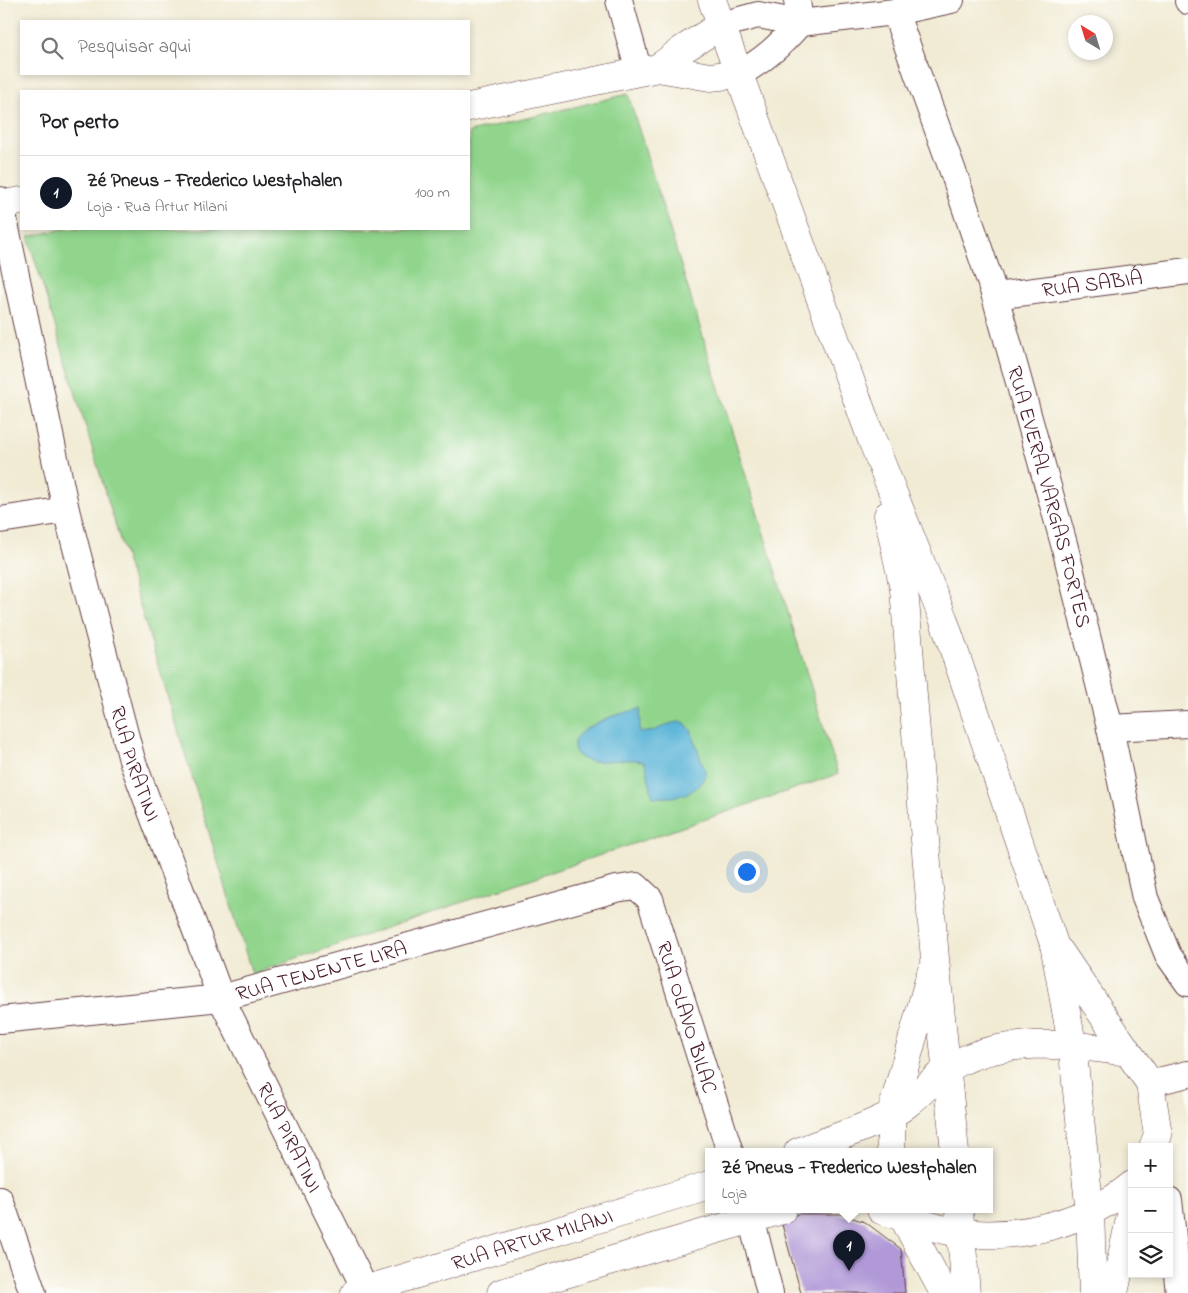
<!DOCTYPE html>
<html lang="pt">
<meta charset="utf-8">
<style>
:root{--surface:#fff;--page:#f6f6f6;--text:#202124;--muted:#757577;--line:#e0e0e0;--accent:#111827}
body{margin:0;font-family:"Indie Flower",sans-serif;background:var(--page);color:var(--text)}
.controls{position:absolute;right:15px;bottom:15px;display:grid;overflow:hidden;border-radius:0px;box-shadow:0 2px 8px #0003}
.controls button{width:45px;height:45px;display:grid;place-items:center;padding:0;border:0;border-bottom:1px solid var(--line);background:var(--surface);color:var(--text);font:25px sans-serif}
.compass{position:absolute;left:1068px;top:15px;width:45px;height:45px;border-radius:50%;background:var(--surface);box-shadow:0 2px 8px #0003;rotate:322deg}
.you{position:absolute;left:746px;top:871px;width:18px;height:18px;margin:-12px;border:4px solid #fff;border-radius:50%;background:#1a73e8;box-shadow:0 0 0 8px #1a73e833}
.badge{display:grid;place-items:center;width:32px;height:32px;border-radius:50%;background:var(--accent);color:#fff;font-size:16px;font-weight:700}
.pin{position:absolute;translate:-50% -41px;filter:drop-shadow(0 1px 2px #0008)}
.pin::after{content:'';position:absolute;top:26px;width:18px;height:15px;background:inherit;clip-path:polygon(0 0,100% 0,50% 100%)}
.popup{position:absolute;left:705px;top:1148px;width:288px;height:65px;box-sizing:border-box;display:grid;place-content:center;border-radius:0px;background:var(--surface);filter:drop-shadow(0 1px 4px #0005);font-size:16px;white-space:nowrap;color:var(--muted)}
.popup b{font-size:19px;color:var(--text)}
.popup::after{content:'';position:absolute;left:50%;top:100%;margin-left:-10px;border:10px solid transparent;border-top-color:var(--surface)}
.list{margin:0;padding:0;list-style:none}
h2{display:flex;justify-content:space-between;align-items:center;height:65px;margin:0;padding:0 20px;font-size:21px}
h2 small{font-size:16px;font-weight:400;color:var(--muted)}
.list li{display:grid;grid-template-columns:32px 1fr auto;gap:15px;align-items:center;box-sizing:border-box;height:75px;padding:0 20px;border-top:1px solid var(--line)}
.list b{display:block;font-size:19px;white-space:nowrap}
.list p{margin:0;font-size:16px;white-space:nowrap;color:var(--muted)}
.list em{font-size:16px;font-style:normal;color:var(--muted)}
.icon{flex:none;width:28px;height:28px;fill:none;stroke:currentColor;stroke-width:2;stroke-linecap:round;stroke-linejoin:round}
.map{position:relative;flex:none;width:1188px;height:1293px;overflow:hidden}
.search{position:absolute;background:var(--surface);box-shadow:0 2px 8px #0003;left:20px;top:20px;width:450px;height:55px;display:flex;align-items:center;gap:12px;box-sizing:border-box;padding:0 18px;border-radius:0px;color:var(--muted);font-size:19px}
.panel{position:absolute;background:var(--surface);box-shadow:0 2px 8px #0003;left:20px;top:90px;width:450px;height:140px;border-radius:0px}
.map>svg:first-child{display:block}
.green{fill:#91d58d;stroke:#6e7a5c}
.water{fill:#5bb5d8;stroke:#526a82}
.building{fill:#b199d8}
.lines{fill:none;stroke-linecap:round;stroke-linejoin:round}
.street-casing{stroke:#633e44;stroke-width:28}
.secondary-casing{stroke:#633e44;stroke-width:29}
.highway-casing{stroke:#633e44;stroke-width:29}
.street{stroke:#fff;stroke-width:26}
.secondary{stroke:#fff;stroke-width:28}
.highway{stroke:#fff;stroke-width:28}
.labels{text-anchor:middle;stroke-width:4;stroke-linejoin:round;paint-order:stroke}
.street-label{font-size:21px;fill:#4a1f2b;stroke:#fdfcf7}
</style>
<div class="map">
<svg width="1188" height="1293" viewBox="0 0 1188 1293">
<rect width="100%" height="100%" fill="#fdfcf7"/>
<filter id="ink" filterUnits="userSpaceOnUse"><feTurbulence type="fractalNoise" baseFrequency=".02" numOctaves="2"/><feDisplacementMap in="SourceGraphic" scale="10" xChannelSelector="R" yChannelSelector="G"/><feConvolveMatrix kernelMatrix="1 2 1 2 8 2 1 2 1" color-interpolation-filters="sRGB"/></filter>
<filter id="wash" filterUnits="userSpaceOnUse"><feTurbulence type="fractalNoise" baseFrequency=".0096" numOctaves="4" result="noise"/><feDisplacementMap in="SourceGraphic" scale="20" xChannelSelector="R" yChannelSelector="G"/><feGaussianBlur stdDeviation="1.12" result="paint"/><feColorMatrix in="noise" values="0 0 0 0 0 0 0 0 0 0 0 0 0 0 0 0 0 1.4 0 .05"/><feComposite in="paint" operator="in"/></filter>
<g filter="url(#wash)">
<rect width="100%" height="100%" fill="#f1ebd4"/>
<path class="green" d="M628,94l210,680 -586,200 -224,-737 34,-8h407v-97z"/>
<path class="water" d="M641,709l-2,23c17,3 28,-12 45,-10l7,8 15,44c-10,23 -31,24 -53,23 -4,-12 -4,-24 -9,-35 -18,-8 -67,11 -70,-15 -1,-7 3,-11 9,-16 17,-12 37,-18 58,-22z"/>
<g id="blocks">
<path class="building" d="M798,1214h42l25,8 36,27 4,44h-104l-20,-72z"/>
</g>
</g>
<g filter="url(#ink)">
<use href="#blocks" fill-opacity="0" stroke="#633e44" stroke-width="1"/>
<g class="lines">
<defs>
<g id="street">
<path d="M619,0l20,72"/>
<path d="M797,0l3,23"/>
<path d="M1188,0v1"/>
<path id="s1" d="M895,12l60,165 40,119 69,248 46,184 35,170 23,57 20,28"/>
<path d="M721,25l37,-10 42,8 95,-11 56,-12"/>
<path d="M738,74c26,-13 43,-30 62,-51"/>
<path id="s2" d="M0,200l66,310 66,250 89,238 146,295"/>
<path id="s3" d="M995,296l193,-25"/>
<path d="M0,520l66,-10"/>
<path d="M1110,728l78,-4"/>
<path id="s4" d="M0,1020l221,-22 395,-109 20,-3 14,13 80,253"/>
<path d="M1150,1083l38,-9"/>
<path d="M0,1200l33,93"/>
<path d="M1169,1200l10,93"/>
<path d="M749,1210l21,83"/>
</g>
<g id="secondary">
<path d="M658,68l24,-18 39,-25"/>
<path d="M469,107l189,-39 52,9 28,-3"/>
<path d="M0,205l21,-4"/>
<path d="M798,1152c30,-12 63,-22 92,-37 21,-10 37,-31 56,-45 50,-35 126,-26 182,-18l22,31 8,52 -5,12"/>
<path d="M891,1152v-37"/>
<path d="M881,1210c26,8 54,20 81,23 58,7 125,-11 170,-48"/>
<path id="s5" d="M355,1293l354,-108"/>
<path d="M501,1293l281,-83"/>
</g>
<g id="highway">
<path d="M712,0l160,440 71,178 111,326 18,100 18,169 3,80"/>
<path d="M888,515l16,74 31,370 20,193"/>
<path d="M1060,952l68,100"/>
<path d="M891,1115l40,-142"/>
<path d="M959,1210l7,83"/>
<path d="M903,1217l41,76"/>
<path d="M1114,1293l18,-83"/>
</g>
</defs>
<use href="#street" class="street-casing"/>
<use href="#secondary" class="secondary-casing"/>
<use href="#highway" class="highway-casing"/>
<use href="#street" class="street"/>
<use href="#secondary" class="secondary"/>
<use href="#highway" class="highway"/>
</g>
</g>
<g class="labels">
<g class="street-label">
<text dy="7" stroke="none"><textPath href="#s3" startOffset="98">RUA SABIÁ</textPath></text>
<text dy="7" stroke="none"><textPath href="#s1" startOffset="509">RUA EVERAL VARGAS FORTES</textPath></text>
<text dy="7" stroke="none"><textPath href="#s2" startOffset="580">RUA PIRATINI</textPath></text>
<text dy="7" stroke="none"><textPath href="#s4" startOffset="326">RUA TENENTE LIRA</textPath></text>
<text dy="7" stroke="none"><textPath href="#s4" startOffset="795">RUA OLAVO BILAC</textPath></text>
<text dy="7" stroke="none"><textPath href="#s2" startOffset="985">RUA PIRATINI</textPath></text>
<text dy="7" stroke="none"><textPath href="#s5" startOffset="185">RUA ARTUR MILANI</textPath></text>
</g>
</g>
</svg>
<div class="controls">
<button>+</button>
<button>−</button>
<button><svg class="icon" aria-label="layers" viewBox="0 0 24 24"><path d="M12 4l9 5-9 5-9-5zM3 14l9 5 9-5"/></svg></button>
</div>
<svg class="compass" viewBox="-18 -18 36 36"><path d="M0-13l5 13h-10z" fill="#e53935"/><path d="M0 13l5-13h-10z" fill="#757577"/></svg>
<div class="you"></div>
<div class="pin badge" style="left:849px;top:1271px">1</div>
<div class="popup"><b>Zé Pneus - Frederico Westphalen</b>Loja</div>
<div class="search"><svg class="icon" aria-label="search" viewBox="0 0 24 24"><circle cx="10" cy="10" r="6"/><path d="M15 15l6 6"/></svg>Pesquisar aqui</div>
<section class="panel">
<h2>Por perto<small></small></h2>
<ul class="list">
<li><span class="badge">1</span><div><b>Zé Pneus - Frederico Westphalen</b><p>Loja · Rua Artur Milani</p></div><em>100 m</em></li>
</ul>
</section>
</div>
